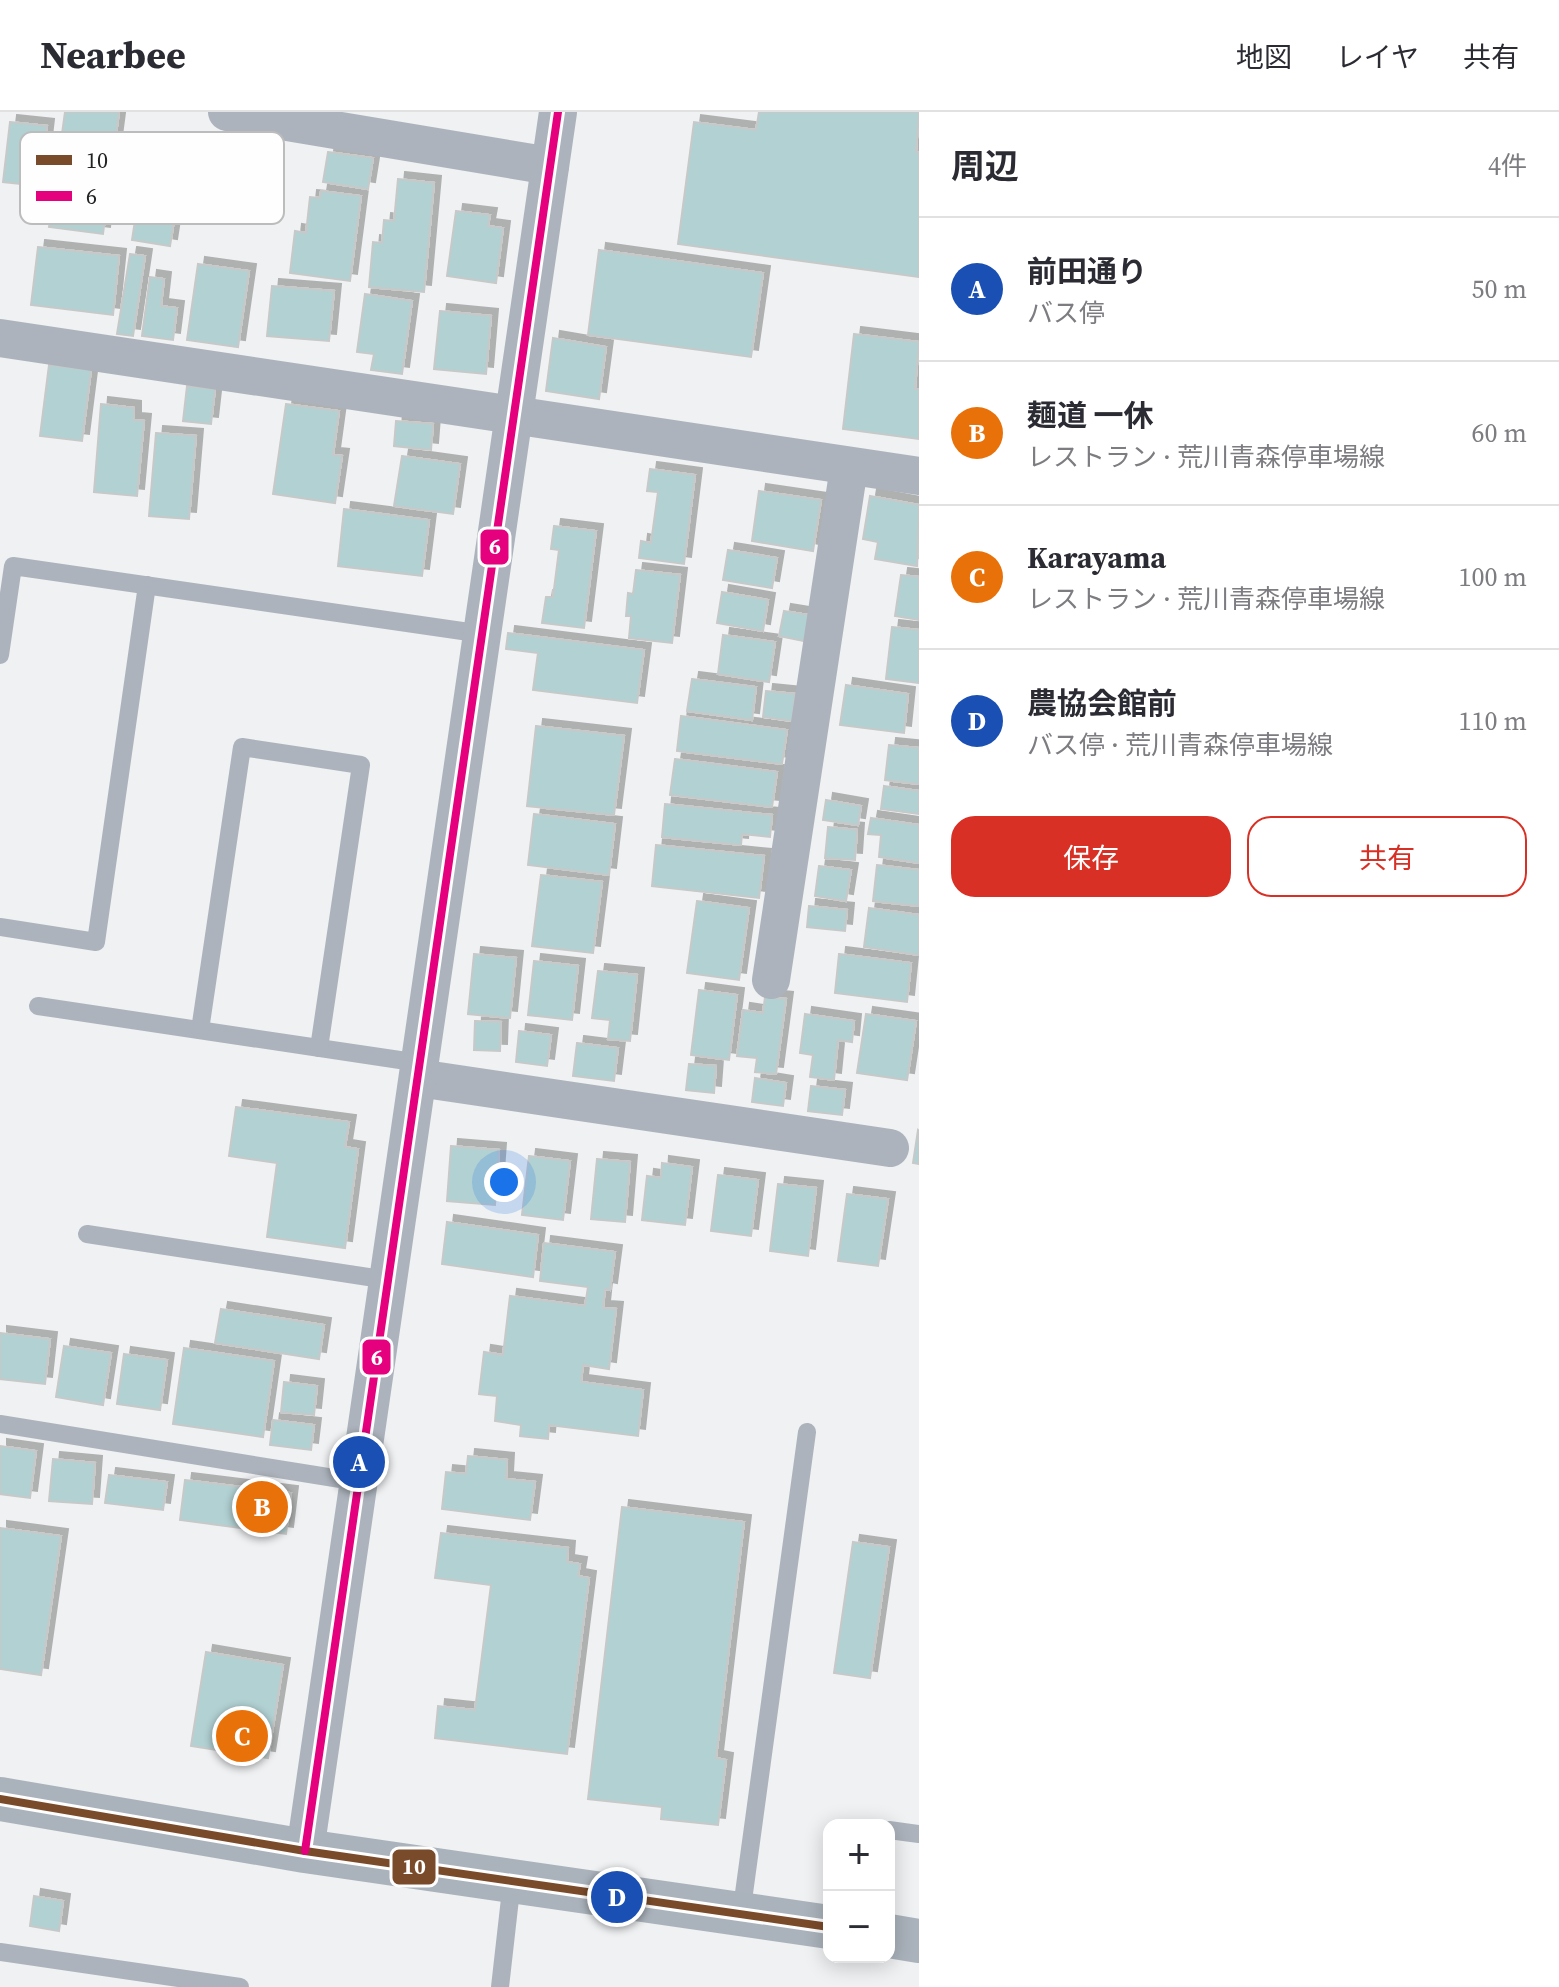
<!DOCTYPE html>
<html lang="ja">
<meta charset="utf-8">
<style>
:root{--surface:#fff;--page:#f2f2f3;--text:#2b2b33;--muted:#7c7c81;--line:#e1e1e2;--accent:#d93025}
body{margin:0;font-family:"Source Serif 4","Noto Sans JP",serif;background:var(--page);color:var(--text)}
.controls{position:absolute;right:24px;bottom:24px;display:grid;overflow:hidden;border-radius:16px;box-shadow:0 4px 20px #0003}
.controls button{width:72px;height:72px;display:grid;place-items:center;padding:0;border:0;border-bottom:2px solid var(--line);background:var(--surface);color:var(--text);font:40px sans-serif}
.you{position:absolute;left:504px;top:1070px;width:28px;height:28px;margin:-20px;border:6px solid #fff;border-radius:50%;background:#1a73e8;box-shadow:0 0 0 12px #1a73e833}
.badge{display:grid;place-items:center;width:52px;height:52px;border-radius:50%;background:var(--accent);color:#fff;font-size:26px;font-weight:700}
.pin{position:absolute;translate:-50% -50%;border:4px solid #fff;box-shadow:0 2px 8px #0006}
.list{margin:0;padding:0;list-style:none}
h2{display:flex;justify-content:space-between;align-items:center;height:104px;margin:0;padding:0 32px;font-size:34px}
h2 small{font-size:26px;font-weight:400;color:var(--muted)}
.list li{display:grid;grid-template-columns:52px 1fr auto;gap:24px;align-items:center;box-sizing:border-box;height:144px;padding:0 32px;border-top:2px solid var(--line)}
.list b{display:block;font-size:30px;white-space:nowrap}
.list p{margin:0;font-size:26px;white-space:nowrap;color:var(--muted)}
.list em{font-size:26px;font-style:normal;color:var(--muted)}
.actions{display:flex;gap:16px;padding:24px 32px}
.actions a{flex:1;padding:18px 0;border:2px solid var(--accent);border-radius:24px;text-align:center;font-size:28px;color:var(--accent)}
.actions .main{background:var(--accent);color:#fff}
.map{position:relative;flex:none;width:919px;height:1875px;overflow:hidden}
header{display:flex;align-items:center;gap:48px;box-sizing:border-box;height:112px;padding:0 40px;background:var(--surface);border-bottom:2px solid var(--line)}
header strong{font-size:38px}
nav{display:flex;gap:44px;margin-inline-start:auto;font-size:28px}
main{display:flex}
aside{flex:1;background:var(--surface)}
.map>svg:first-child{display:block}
.building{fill:#b2d1d3;stroke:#c7c9c9;stroke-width:2;filter:url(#shadow)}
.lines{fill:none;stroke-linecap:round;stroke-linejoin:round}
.lane{stroke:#acb3bc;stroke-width:18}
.street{stroke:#acb3bc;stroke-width:38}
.secondary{stroke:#aab2bb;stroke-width:44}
.bus-1-casing{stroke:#fefeff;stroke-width:14}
.bus-2-casing{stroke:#fefeff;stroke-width:14}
.bus-1{stroke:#7a4b2a;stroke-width:8}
.bus-2{stroke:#e5007d;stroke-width:8}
.key{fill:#fefeff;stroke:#bcbcbd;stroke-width:2}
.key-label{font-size:22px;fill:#212223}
.line-badge{stroke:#fefeff;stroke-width:3}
.badge-label{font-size:22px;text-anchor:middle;font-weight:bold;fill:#fff}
</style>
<header>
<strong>Nearbee</strong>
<nav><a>地図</a><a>レイヤ</a><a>共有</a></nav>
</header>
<main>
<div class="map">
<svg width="919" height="1875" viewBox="0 0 919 1875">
<defs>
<filter id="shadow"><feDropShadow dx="7" dy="-7" stdDeviation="0" flood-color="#0004"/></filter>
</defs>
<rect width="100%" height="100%" fill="#eff1f2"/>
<g class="building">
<path d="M65,0h54l-16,122 -54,-7 5,-30 14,2 8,-56 -15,-2z"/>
<path d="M759,0h160l-3,40 3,1v124l-241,-33 16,-122 62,8z"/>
<path d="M10,10l37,4 -7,60 -37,-4z"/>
<path d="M328,40l45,6 -5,31 -45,-7z"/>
<path d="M154,47l29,4 -13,83 -38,-6 7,-45 8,2z"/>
<path d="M398,67l36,4 -10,109 -55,-5 4,-45 9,1 2,-23 10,1z"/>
<path d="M321,79l40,5 -11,85 -60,-8 5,-42 11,2 4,-36 10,1z"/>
<path d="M456,99l34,4 -2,11 15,2 -7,55 -49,-7z"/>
<path d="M38,135l81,9 -6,59 -82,-10z"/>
<path d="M599,138l164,23 -12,84 -163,-22z"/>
<path d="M130,142l15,2 -12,80 -16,-2z"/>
<path d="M198,152l51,7 -11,76 -51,-7z"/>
<path d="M150,165l14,2 -3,27 16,2 -4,32 -31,-4z"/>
<path d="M272,174l62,5 -5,50 -62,-5z"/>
<path d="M365,182l47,7 -10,73 -31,-4 3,-16 -17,-2z"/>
<path d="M440,199l51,5 -5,58 -52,-5z"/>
<path d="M854,222l65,8 -4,47h4v50l-76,-10z"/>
<path d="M553,226l53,9 -7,52 -53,-8z"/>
<path d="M49,253l42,5 -9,71 -42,-5z"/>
<path d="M187,274l28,3 -4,35 -28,-3z"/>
<path d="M101,292l33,4v12l10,1 -7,75 -43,-4z"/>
<path d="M286,292l53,7 -6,44 9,1 -7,47 -62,-9z"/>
<path d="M396,309l37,3 -2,26 -37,-4z"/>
<path d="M156,321l40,3 -7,83 -40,-3z"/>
<path d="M402,344l58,8 -7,50 -59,-8z"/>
<path d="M650,357l45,6 -11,89 -45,-6 2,-17 10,2 7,-51 -11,-1z"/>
<path d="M759,379l62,9 -8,51 -61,-10z"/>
<path d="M870,384l49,9 -2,61 -42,-7 3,-17 -15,-3z"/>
<path d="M344,397l85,11 -7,56 -84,-10z"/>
<path d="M554,414l42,5 -12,97 -42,-5 4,-26h7l6,-47 -8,-1z"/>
<path d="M728,438l49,8 -5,30 -49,-8z"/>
<path d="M636,458l44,5 -8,68 -43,-5 2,-22h-5l2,-23 5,1z"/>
<path d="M901,463l18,2v43l-24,-4z"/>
<path d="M722,480l46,8 -5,31 -46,-8z"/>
<path d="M784,499l25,4 -5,26 -25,-5z"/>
<path d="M892,515l27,3v53l-33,-4z"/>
<path d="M508,521l136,17 -7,53 -104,-13 5,-37 -32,-4z"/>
<path d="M723,523l52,7 -6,40 -51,-8z"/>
<path d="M692,567l64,8 -4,33 -65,-9z"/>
<path d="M846,573l62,9 -4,39 -64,-8z"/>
<path d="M766,579l29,3 -3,27 -29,-4z"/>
<path d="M681,604l106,14 -5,34 -105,-13z"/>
<path d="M536,614l88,10 -10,79 -87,-9z"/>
<path d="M889,633l30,3v36l-34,-4z"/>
<path d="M675,647l102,13 -5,35 -102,-12z"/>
<path d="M884,674l35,5v23l-38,-5z"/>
<path d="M826,688l35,6 -3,19 -35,-5z"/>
<path d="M665,692l107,11 -2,22 -28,-3 -1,11 -79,-8z"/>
<path d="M534,702l81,10 -6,51 -81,-10z"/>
<path d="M871,706l48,7v38l-40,-6 2,-22 -13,-1z"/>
<path d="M828,715l29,3 -2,30 -30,-2z"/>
<path d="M656,733l108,11 -5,42 -107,-12z"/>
<path d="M877,753l42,5v36l-46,-5z"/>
<path d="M819,754l32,4 -5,31 -31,-5z"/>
<path d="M541,763l61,7 -9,71 -61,-7z"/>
<path d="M697,789l52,7 -10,72 -52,-7z"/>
<path d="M809,794l38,4 -2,21 -38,-4z"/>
<path d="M869,796l50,7v40l-55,-8z"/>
<path d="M474,842l42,4 -6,60 -42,-4z"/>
<path d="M839,842l72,9 -4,39 -72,-9z"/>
<path d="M534,849l44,5 -6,54 -44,-5z"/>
<path d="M598,859l39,4 -7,66 -22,-2 2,-19 -18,-2z"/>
<path d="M699,878l38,5 -8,65 -38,-5z"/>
<path d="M765,885l21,2 -10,75 -21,-2 2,-14 -20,-2 6,-46 20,3z"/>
<path d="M805,902l49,7 -2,21 -14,-2 -4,40 -24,-3 3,-22 -13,-2z"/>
<path d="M866,902l50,7 -9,59 -50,-7z"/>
<path d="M475,909l26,1 -1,29 -26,-1z"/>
<path d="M519,919l32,4 -4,31 -31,-4z"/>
<path d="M577,931l41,5 -4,33 -41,-5z"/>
<path d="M689,952l27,2 -2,27 -28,-3z"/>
<path d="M755,966l31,5 -3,23 -31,-4z"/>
<path d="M811,974l34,4 -3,25 -34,-4z"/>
<path d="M236,995l113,15 -4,25 13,2 -13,99 -78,-11 10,-74 -48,-7z"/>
<path d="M918,1018l1,1v33l-6,-1z"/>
<path d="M451,1034l48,4 -4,55 -48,-4z"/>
<path d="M529,1044l41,5 -7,59 -41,-5z"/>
<path d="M597,1047l33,3 -5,60 -34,-3z"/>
<path d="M662,1051l30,4 -7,58 -43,-5 5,-44 14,2z"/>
<path d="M718,1063l40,5 -7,56 -40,-5z"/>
<path d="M778,1072l38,4 -8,68 -38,-5z"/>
<path d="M847,1082l41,5 -10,67 -40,-5z"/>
<path d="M447,1110l91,13 -5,42 -91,-13z"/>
<path d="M544,1131l71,9 -5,38 -5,-1 -2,19 13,1 -7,60 -26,-4 -2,17 62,8 -5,46 -89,-11 -1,14 -28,-3 1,-11 -26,-4 2,-25 -18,-2 5,-42 19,3 7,-59 75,10 3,-19 -48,-6z"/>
<path d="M221,1197l103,16 -5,34 -104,-16z"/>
<path d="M0,1221l50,6 -5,45 -45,-5z"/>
<path d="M64,1234l47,7 -8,52 -47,-8z"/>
<path d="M184,1236l90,13 -11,76 -90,-13z"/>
<path d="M124,1242l43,6 -7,50 -43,-6z"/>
<path d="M284,1270l33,4 -3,29 -33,-3z"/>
<path d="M273,1308l41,5 -3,25 -41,-5z"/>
<path d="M0,1334l36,5 -6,47 -30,-4z"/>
<path d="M468,1344l39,4 -1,19 29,3 -5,38 -88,-11 4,-37 20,2z"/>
<path d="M53,1347l42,4 -3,41 -43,-3z"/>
<path d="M109,1363l58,7 -4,28 -58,-7z"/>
<path d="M185,1368l106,13 -5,41 -106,-14z"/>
<path d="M622,1395l122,15 -28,236 10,2 -8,65 -57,-6 1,-12 -74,-8z"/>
<path d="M0,1416l61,8 -20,139 -41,-6z"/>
<path d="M441,1421l127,15 -1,14 13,2 -2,12 11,2 -22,176 -132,-16 3,-32 37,4 16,-125 -56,-7z"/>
<path d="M853,1430l36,5 -19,131 -36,-5z"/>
<path d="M206,1540l77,13 -15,93 -77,-12z"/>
<path d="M34,1784l29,5 -4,30 -29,-5z"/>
</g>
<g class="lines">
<g class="lane">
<path d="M0,543l13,-89 470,68"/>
<path d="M0,815l96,15 51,-357"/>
<path d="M38,894l382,57"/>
<path d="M200,918l42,-283 119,18 -42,283"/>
<path d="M87,1122l301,46"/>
<path d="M0,1312l359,58"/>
<path d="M889,1718l30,4"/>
<path d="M741,1803l66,-483"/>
<path d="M0,1840l240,35"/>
<path d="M500,1875l12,-106"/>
</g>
<g class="street">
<path d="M227,0l323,54"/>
<path d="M0,226l919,138"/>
<path d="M771,868l78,-513"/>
<path d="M418,966l472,70"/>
<path d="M305,1739l253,-1739"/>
</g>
<g class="secondary">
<path d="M0,1687l305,52 524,76"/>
<path d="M889,1824l30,5"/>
</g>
<defs>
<path id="bus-1" d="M0,1687l305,52 524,76"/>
<path id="bus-2" d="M305,1739l253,-1739"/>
</defs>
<use href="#bus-1" class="bus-1-casing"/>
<use href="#bus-2" class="bus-2-casing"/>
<use href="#bus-1" class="bus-1"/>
<use href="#bus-2" class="bus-2"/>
</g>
<rect x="20" y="20" width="264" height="92" rx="12" class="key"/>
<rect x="36" y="43" width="36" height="10" fill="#7a4b2a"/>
<rect x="36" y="79" width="36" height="10" fill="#e5007d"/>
<g class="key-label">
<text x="86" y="56">10</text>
<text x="86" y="92">6</text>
</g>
<g class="line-badge">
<rect x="479" y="416" width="31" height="38" rx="8" fill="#e5007d"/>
<rect x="361" y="1226" width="31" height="38" rx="8" fill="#e5007d"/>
<rect x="391" y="1736" width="46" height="38" rx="8" fill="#7a4b2a"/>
</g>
<g class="badge-label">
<text x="495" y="442">6</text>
<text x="377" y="1253">6</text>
<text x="414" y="1762">10</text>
</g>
</svg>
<div class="controls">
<button>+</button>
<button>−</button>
</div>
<div class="you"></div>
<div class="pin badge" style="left:359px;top:1350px;background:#1a4fb4">A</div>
<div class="pin badge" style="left:262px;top:1395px;background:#e8710a">B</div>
<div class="pin badge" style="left:242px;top:1624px;background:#e8710a">C</div>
<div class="pin badge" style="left:617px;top:1785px;background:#1a4fb4">D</div>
</div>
<aside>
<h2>周辺<small>4件</small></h2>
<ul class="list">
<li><span class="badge" style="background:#1a4fb4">A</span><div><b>前田通り</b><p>バス停</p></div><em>50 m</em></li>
<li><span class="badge" style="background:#e8710a">B</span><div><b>麺道 一休</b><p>レストラン · 荒川青森停車場線</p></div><em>60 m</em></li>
<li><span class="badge" style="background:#e8710a">C</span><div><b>Karayama</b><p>レストラン · 荒川青森停車場線</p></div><em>100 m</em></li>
<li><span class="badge" style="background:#1a4fb4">D</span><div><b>農協会館前</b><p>バス停 · 荒川青森停車場線</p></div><em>110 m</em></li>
</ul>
<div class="actions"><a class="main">保存</a><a>共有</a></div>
</aside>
</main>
